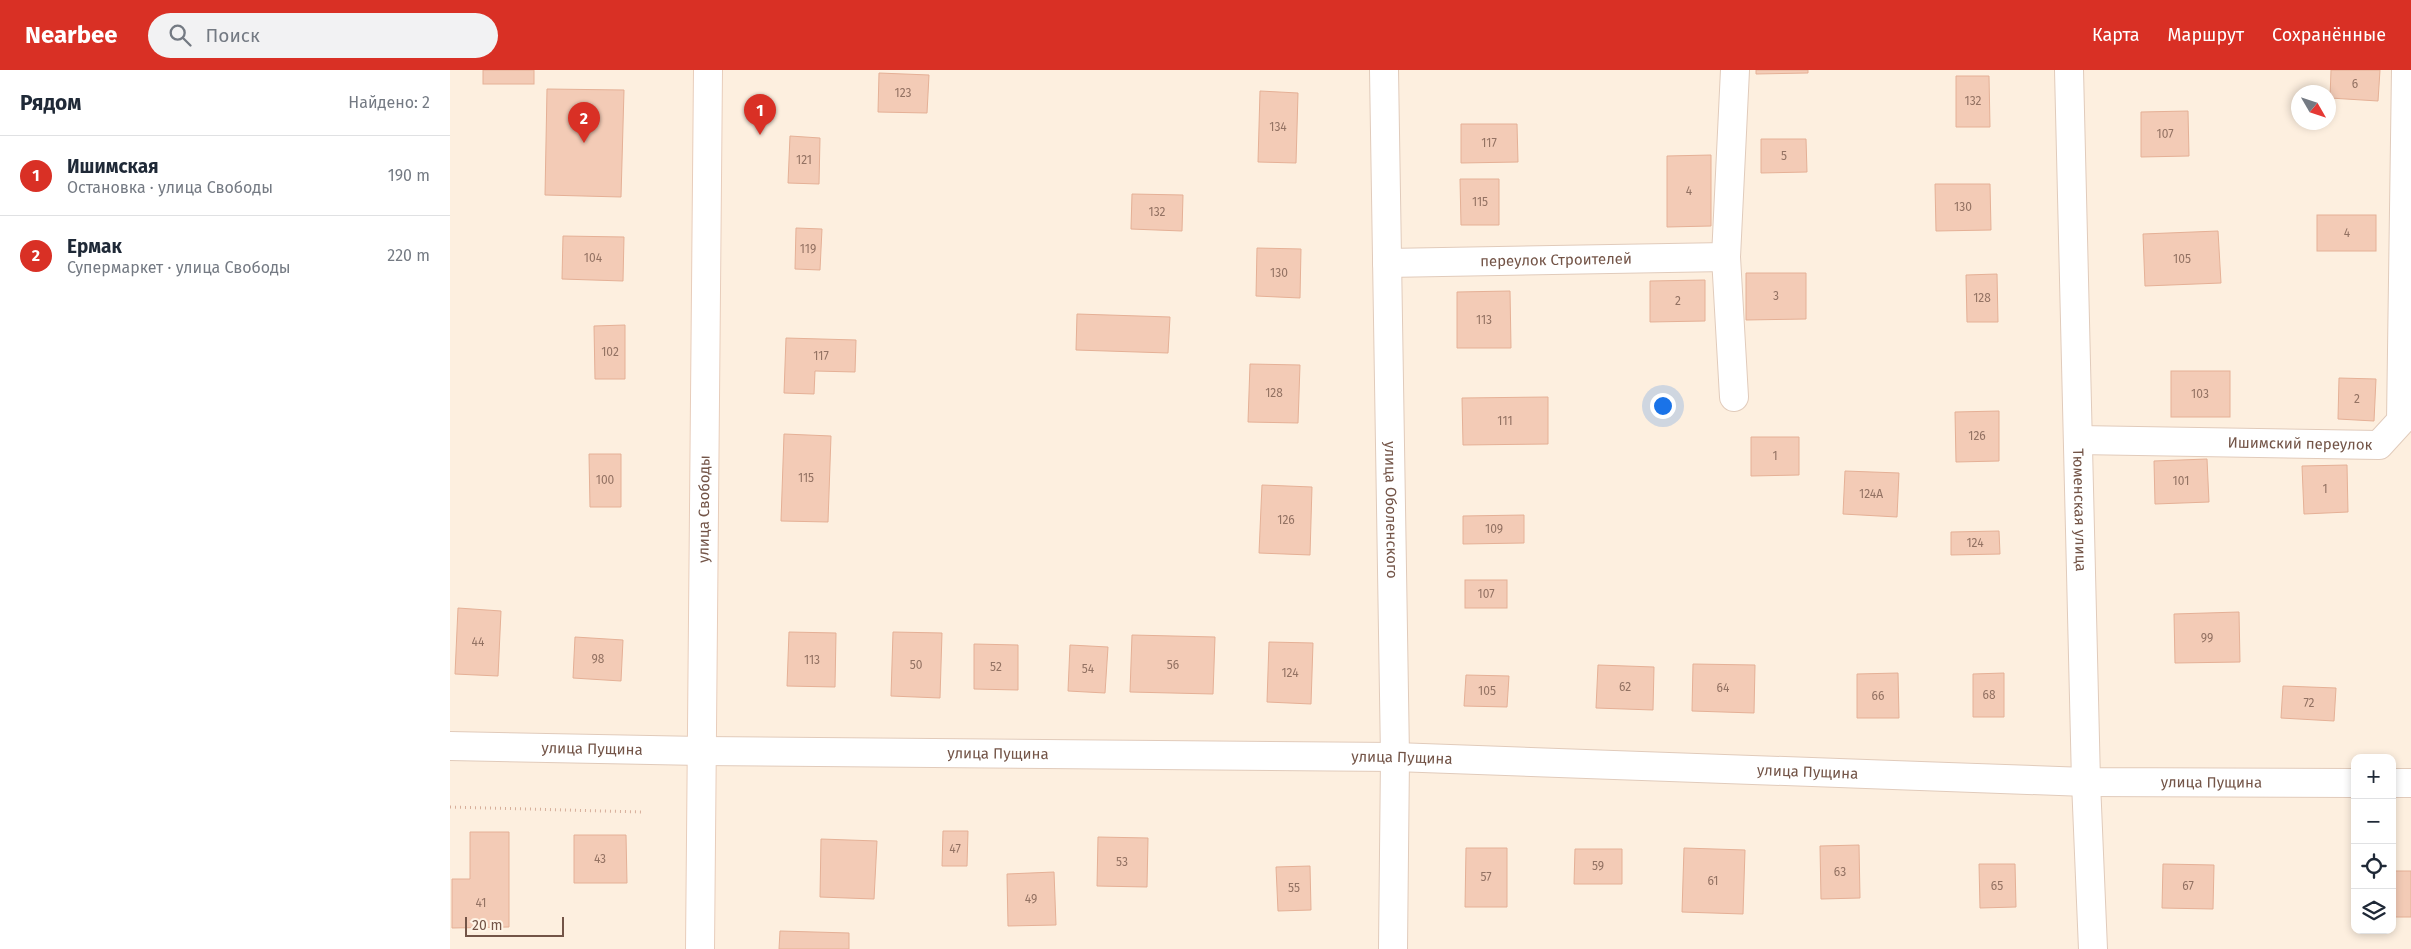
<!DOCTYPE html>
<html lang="ru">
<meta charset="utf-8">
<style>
:root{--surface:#fff;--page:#f2f2f3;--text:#1f2937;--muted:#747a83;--line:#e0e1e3;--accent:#d93025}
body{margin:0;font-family:"Fira Sans",sans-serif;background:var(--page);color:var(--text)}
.controls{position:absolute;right:15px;bottom:15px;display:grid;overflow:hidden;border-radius:10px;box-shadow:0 2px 8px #0003}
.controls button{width:45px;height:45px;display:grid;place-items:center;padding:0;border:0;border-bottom:1px solid var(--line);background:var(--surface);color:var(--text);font:25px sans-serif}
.compass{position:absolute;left:1841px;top:15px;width:45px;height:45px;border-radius:50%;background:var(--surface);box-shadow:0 2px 8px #0003;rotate:129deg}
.scale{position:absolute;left:15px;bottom:12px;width:99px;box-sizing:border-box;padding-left:5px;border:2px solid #735447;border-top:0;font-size:14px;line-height:18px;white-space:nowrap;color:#735447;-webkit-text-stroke:4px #fff4e6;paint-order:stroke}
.you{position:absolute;left:1212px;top:335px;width:18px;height:18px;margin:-12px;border:4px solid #fff;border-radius:50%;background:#1a73e8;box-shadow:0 0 0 8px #1a73e833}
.badge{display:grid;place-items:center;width:32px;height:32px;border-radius:50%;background:var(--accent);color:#fff;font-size:16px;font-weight:700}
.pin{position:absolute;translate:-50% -41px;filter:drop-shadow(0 1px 2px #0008)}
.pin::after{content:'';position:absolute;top:26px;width:18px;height:15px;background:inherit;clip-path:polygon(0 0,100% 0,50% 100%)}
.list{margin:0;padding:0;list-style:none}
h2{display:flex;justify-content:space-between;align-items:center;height:65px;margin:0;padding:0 20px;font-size:21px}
h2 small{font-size:16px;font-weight:400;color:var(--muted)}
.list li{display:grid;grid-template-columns:32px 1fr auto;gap:15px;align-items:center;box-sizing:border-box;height:80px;padding:0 20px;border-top:1px solid var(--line)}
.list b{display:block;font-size:19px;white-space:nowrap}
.list p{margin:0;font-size:16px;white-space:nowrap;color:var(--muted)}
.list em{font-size:16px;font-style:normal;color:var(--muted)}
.icon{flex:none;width:28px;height:28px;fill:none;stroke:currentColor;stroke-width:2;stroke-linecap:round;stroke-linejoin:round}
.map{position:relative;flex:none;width:1961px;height:879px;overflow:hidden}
header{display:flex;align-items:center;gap:30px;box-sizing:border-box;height:70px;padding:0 25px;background:var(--accent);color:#fff}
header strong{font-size:24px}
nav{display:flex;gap:28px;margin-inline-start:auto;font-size:18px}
.search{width:350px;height:45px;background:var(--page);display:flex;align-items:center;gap:12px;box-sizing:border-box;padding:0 18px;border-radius:28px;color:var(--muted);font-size:19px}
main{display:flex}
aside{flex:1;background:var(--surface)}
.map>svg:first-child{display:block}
.building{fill:#f3cbb6;stroke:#e5b096}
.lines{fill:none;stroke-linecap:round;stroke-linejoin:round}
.street-casing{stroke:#e1cbbb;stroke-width:30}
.secondary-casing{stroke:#e8cdbb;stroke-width:30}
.path{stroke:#d7ae9a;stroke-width:3;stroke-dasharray:1 4;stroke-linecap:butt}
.street{stroke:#fff;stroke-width:28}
.secondary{stroke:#fff;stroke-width:28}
.labels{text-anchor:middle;stroke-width:5;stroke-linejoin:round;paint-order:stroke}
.number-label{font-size:12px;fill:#937263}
.street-label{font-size:15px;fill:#735447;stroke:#fff4e6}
</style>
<header>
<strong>Nearbee</strong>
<div class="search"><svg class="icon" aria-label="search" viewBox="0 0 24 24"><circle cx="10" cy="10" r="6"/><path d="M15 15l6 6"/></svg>Поиск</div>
<nav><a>Карта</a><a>Маршрут</a><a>Сохранённые</a></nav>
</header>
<main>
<aside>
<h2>Рядом<small>Найдено: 2</small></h2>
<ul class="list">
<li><span class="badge">1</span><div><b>Ишимская</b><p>Остановка · улица Свободы</p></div><em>190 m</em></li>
<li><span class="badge">2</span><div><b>Ермак</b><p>Супермаркет · улица Свободы</p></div><em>220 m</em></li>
</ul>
</aside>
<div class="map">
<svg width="1961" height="879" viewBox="0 0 1961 879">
<rect width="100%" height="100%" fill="#fdefdf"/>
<g class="building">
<rect x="33" y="0" width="51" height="14"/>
<path d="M1306,0h52v3l-52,1z"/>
<path d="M1881,0h49l-2,31 -48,-3z"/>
<path d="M429,3l50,2 -2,38 -49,-1z"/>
<path d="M1506,6h33l1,51h-34z"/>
<path d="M97,19l77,1 -3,107 -76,-2z"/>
<path d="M810,21l38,2 -2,70 -38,-1z"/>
<path d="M1738,41l1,45 -48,1v-45z"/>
<path d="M1011,54h56l1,38 -57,1z"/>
<path d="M340,66l30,2 -1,46 -31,-1z"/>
<path d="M1311,69h45l1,33 -46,1z"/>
<path d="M1261,85v71l-44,1v-71z"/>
<path d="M1010,109h39v46h-38z"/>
<path d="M1485,114h55l1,46 -55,1z"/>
<path d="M682,124l51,1 -1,36 -51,-2z"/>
<rect x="1867" y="145" width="59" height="36"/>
<path d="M346,158l26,1 -2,41 -25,-1z"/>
<path d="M1768,161l3,52 -76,3 -2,-52z"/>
<path d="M113,166l61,1 -1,44 -61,-2z"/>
<path d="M807,178l44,1 -1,49 -44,-2z"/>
<path d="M1296,203h60v46l-60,1z"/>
<path d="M1547,204l1,48h-31l-1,-47z"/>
<path d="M1255,210v41l-55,1v-41z"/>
<path d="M1060,221l1,57h-54v-56z"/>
<path d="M627,244l93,3 -2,36 -92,-3z"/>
<path d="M175,255v54h-30l-1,-53z"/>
<path d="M336,268l70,2 -1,32 -40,-1 -1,23 -30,-1z"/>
<path d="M800,294l50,1 -2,58 -50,-1z"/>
<rect x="1721" y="301" width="59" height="46"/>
<path d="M1889,308l37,1 -2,42 -36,-2z"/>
<path d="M1098,327v47l-85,1 -1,-47z"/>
<path d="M1549,341v50l-43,1 -1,-50z"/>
<path d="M334,364l47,2 -3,86 -47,-1z"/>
<path d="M1301,367h48v38l-48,1z"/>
<path d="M139,384h32v53h-31z"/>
<path d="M1757,389l2,43 -54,2 -1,-43z"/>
<path d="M1897,395l1,47 -44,2 -2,-48z"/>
<path d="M1395,401l54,2 -2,44 -54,-3z"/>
<path d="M812,415l50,2 -2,68 -51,-2z"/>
<path d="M1074,445v28l-61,1v-28z"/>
<path d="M1549,461l1,23 -49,1v-23z"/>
<rect x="1015" y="510" width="42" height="28"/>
<path d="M8,538l43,3 -3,65 -43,-2z"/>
<path d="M1789,542l1,50 -65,1 -1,-49z"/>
<path d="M339,562l47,1 -1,54 -48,-1z"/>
<path d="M443,562l49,1 -2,65 -49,-2z"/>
<path d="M682,565l83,2 -2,57 -83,-2z"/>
<path d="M125,567l48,3 -2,41 -48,-3z"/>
<path d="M819,572l44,1 -2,61 -44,-2z"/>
<path d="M524,574l44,1v45l-44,-1z"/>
<path d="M620,575l38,2 -3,46 -37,-2z"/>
<path d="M1243,594l62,1 -1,48 -62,-2z"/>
<path d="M1148,595l56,2 -1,43 -57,-2z"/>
<path d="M1448,603l1,45h-42v-44z"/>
<path d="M1554,603v44h-31v-43z"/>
<path d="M1016,605l43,1 -2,31 -43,-1z"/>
<path d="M1833,616l53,2 -2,33 -53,-3z"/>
<path d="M493,761h25l-1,35h-25z"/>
<path d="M20,762h39v95l-57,1v-49h18z"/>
<path d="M124,765h52l1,48h-53z"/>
<path d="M648,767l50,1 -1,49 -50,-1z"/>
<path d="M371,769l56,2 -3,58 -54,-2z"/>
<path d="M1409,775l1,53 -39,1 -1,-53z"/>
<path d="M1016,778h41v59h-42z"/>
<path d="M1234,778l61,2 -2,64 -61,-2z"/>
<path d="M1125,779h47v35h-48z"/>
<path d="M1529,794h36l1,43 -36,1z"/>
<path d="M1713,794l51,1 -1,44 -51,-1z"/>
<path d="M860,796l1,44 -33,1 -2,-44z"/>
<rect x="1942" y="801" width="19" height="46"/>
<path d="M604,802l2,53 -48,1 -1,-52z"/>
<path d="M330,861l69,2v16h-70z"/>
</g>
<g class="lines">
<defs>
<g id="street">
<path id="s1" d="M934,0l11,687 -2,192"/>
<path id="s2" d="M1619,0l17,712 7,167"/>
<path d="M1276,187l8,140"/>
<path id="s3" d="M937,193l339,-6 9,-187"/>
<path id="s4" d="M1628,370l301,5 22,-24 5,-351"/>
<path id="s5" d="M0,676l251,5 694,6 691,25 269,1"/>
<path d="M1942,713h19"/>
</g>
<g id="secondary">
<path id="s6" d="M250,879l8,-879"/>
</g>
</defs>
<use href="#street" class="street-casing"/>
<use href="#secondary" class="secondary-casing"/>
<path class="path" d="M0,737l192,5"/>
<use href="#street" class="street"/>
<use href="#secondary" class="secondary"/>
</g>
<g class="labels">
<g class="number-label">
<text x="1905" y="18">6</text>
<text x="453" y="27">123</text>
<text x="1523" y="35">132</text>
<text x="828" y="61">134</text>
<text x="1715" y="68">107</text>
<text x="1039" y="77">117</text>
<text x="1334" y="90">5</text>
<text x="354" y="94">121</text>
<text x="1239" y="125">4</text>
<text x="1030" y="136">115</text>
<text x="1513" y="141">130</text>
<text x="707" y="146">132</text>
<text x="1897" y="167">4</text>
<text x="358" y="183">119</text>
<text x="143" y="192">104</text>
<text x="1732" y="193">105</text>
<text x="829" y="207">130</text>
<text x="1326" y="230">3</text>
<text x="1532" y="232">128</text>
<text x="1228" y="235">2</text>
<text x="1034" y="254">113</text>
<text x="160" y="286">102</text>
<text x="371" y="290">117</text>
<text x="824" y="327">128</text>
<text x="1750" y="328">103</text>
<text x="1907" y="333">2</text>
<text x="1055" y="355">111</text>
<text x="1527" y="370">126</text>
<text x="1325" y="390">1</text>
<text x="356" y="412">115</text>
<text x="155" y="414">100</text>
<text x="1731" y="415">101</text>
<text x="1875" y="423">1</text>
<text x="1421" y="428">124А</text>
<text x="836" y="454">126</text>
<text x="1044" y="463">109</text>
<text x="1525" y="477">124</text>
<text x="1036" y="528">107</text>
<text x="1757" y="572">99</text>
<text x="28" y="576">44</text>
<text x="148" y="593">98</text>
<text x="362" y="594">113</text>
<text x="466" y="599">50</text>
<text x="723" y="599">56</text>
<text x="546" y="601">52</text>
<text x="638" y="603">54</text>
<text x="840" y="607">124</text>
<text x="1175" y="621">62</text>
<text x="1273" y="622">64</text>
<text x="1037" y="625">105</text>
<text x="1539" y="629">68</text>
<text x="1428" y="630">66</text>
<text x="1859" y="637">72</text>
<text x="505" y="783">47</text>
<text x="150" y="793">43</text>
<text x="672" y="796">53</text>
<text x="1148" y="800">59</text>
<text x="1390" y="806">63</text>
<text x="1036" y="811">57</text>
<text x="1263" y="815">61</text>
<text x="1547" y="820">65</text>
<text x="1738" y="820">67</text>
<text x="844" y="822">55</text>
<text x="581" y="833">49</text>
<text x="31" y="837">41</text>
</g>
<g class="street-label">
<text dy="5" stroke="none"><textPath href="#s3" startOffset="169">переулок Строителей</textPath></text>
<text dy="5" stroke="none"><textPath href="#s4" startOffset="222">Ишимский переулок</textPath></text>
<text dy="5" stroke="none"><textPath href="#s6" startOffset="440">улица Свободы</textPath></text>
<text dy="5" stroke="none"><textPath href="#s1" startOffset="440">улица Оболенского</textPath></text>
<text dy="5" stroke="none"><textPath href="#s2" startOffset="440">Тюменская улица</textPath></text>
<text dy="5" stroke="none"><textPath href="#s5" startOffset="142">улица Пущина</textPath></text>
<text dy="5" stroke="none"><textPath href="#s5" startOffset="548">улица Пущина</textPath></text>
<text dy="5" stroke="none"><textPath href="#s5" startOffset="952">улица Пущина</textPath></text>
<text dy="5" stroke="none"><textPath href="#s5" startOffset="1358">улица Пущина</textPath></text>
<text dy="5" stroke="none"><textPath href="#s5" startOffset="1762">улица Пущина</textPath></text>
</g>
</g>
</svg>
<div class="controls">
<button>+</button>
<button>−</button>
<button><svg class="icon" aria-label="locate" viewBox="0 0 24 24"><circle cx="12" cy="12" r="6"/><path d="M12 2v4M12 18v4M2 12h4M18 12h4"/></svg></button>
<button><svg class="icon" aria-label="layers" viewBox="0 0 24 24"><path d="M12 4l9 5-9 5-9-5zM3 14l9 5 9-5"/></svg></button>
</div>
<svg class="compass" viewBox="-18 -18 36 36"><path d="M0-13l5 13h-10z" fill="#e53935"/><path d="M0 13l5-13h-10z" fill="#747a83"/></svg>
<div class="scale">20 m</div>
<div class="you"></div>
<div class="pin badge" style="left:310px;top:65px">1</div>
<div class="pin badge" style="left:134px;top:73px">2</div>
</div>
</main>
